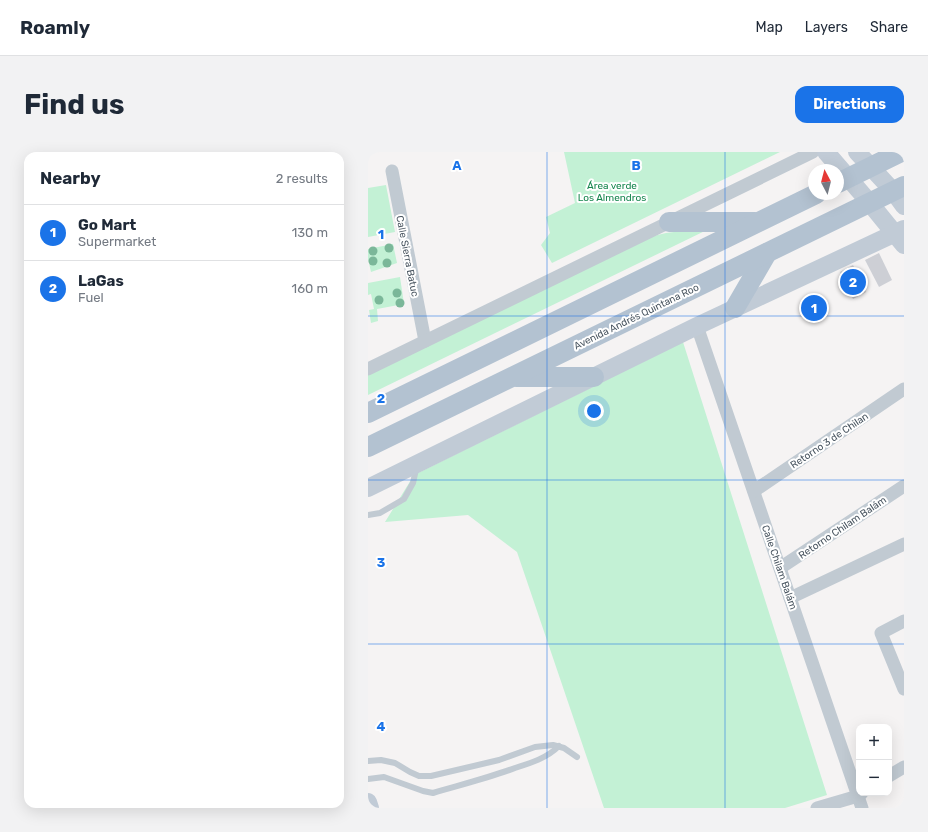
<!DOCTYPE html>
<meta charset="utf-8">
<style>
:root{--surface:#fff;--page:#f2f2f3;--text:#1f2937;--muted:#747a83;--line:#e0e1e3;--accent:#1a73e8}
body{margin:0;font-family:Rubik,sans-serif;background:var(--page);color:var(--text)}
.controls{position:absolute;right:12px;bottom:12px;display:grid;overflow:hidden;border-radius:8px;box-shadow:0 4px 16px #0002}
.controls button{width:36px;height:36px;display:grid;place-items:center;padding:0;border:0;border-bottom:1px solid var(--line);background:var(--surface);color:var(--text);font:20px sans-serif}
.compass{position:absolute;left:440px;top:12px;width:36px;height:36px;border-radius:50%;background:var(--surface);box-shadow:0 4px 16px #0002;rotate:353deg}
.you{position:absolute;left:226px;top:259px;width:14px;height:14px;margin:-10px;border:3px solid #fff;border-radius:50%;background:#1a73e8;box-shadow:0 0 0 6px #1a73e833}
.badge{display:grid;place-items:center;width:26px;height:26px;border-radius:50%;background:var(--accent);color:#fff;font-size:13px;font-weight:700}
.pin{position:absolute;translate:-50% -50%;border:2px solid #fff;box-shadow:0 1px 4px #0006}
.list{margin:0;padding:0;list-style:none}
h2{display:flex;justify-content:space-between;align-items:center;height:52px;margin:0;padding:0 16px;font-size:17px}
h2 small{font-size:13px;font-weight:400;color:var(--muted)}
.list li{display:grid;grid-template-columns:26px 1fr auto;gap:12px;align-items:center;box-sizing:border-box;height:56px;padding:0 16px;border-top:1px solid var(--line)}
.list b{display:block;font-size:15px;white-space:nowrap}
.list p{margin:0;font-size:13px;white-space:nowrap;color:var(--muted)}
.list em{font-size:13px;font-style:normal;color:var(--muted)}
.map{position:relative;flex:none;width:536px;height:656px;overflow:hidden;border-radius:12px}
header{display:flex;align-items:center;gap:24px;box-sizing:border-box;height:56px;padding:0 20px;background:var(--surface);border-bottom:1px solid var(--line)}
header strong{font-size:19px}
nav{display:flex;gap:22px;margin-inline-start:auto;font-size:14px}
.intro{display:flex;align-items:center;justify-content:space-between;box-sizing:border-box;height:96px;padding:0 24px}
h1{margin:0;font-size:28px}
.button{padding:10px 18px;border-radius:12px;background:var(--accent);color:#fff;font-size:14px;font-weight:700}
main{display:flex;gap:24px;padding:0 24px}
aside{flex:1;background:var(--surface);border-radius:12px;box-shadow:0 4px 16px #0002}
.map>svg:first-child{display:block}
.green{fill:#c3f1d5}
.building{fill:#cdcfd5}
.lines{fill:none;stroke-linecap:round;stroke-linejoin:round}
.lane{stroke:#c1cad2;stroke-width:6}
.street{stroke:#c1cad2;stroke-width:13}
.secondary{stroke:#c1cbd6;stroke-width:18}
.primary{stroke:#b3c2d1;stroke-width:20}
.tree{fill:#7bb799}
.grid{fill:none;stroke:#1a73e8;stroke-width:1;stroke-opacity:0.55}
.labels{text-anchor:middle;stroke-width:4;stroke-linejoin:round;paint-order:stroke}
.park-label{font-size:10px;fill:#17864f;stroke:#fff}
.street-label{font-size:10px;fill:#4a5661;stroke:#fff}
.grid-label{font-size:13px;text-anchor:middle;font-weight:bold;fill:#1a73e8;stroke:#fff;stroke-width:4;stroke-linejoin:round;paint-order:stroke}
</style>
<header>
<strong>Roamly</strong>
<nav><a>Map</a><a>Layers</a><a>Share</a></nav>
</header>
<div class="intro"><h1>Find us</h1><a class="button">Directions</a></div>
<main>
<aside>
<h2>Nearby<small>2 results</small></h2>
<ul class="list">
<li><span class="badge">1</span><div><b>Go Mart</b><p>Supermarket</p></div><em>130 m</em></li>
<li><span class="badge">2</span><div><b>LaGas</b><p>Fuel</p></div><em>160 m</em></li>
</ul>
</aside>
<div class="map">
<svg width="536" height="656" viewBox="0 0 536 656">
<rect width="100%" height="100%" fill="#f5f3f3"/>
<g class="green">
<path d="M196,0h216l-228,111 -11,-18 9,-12 -4,-16 29,-14z"/>
<path d="M18,33l9,47 -27,5v-49z"/>
<path d="M345,75l-345,168v-22l277,-135 21,-5z"/>
<path d="M25,92l4,19 -26,9 -3,-13v-10z"/>
<path d="M32,125l4,27 -27,5 1,12 -7,2 -2,-13 5,-1 -3,-15 -3,1v-12z"/>
<path d="M315,190l144,453 -42,13h-181l-87,-256 -49,-37 -83,7 29,-47z"/>
</g>
<g class="building">
<path d="M511,101l13,27 -13,7 -14,-27z"/>
<path d="M485,113l13,27 -13,7 -13,-27z"/>
</g>
<g class="lines">
<g class="lane">
<path d="M0,363l12,-2 24,-14 9,-16 3,-14"/>
<path d="M0,609l13,-1 14,3 15,9 9,4h12l68,-16 36,-13 18,-2 11,3 13,9"/>
<path d="M0,627l16,-2 39,14 10,2c27,-8 55,-15 82,-25 16,-5 32,-10 44,-22"/>
</g>
<g class="street">
<path d="M24,19l33,170"/>
<path d="M329,174l165,482"/>
<path d="M0,217l445,-217"/>
<path d="M386,339l150,-102"/>
<path d="M412,416l124,-82"/>
<path d="M422,446l114,-54"/>
<path d="M536,469l-23,12 23,56"/>
<path d="M521,624l15,-9"/>
<path d="M449,656l41,-12 4,-3"/>
</g>
<g class="secondary">
<path d="M458,0l43,50 35,43"/>
<path d="M489,0l36,39 11,15"/>
<path d="M0,336l329,-162 207,-97"/>
<path d="M0,650l2,6"/>
</g>
<g class="primary">
<path d="M470,31l63,-31"/>
<path d="M301,70h86"/>
<path d="M367,156l32,-55"/>
<path d="M148,225h78"/>
<path d="M0,261l448,-219"/>
<path d="M0,295l536,-261"/>
</g>
</g>
<g class="tree">
<circle cx="21" cy="96" r="4.5"/>
<circle cx="5" cy="99" r="4.5"/>
<circle cx="5" cy="109" r="4.5"/>
<circle cx="19" cy="111" r="4.5"/>
<circle cx="29" cy="141" r="4.5"/>
<circle cx="11" cy="148" r="4.5"/>
<circle cx="32" cy="151" r="4.5"/>
</g>
<path class="grid" d="M179,0v656M357,0v656M0,164h536M0,328h536M0,492h536"/>
<g class="labels">
<g class="park-label">
<text x="244" y="37">Área verde<tspan x="244" dy="12">Los Almendros</tspan></text>
</g>
<g class="street-label">
<text transform="translate(40 104) rotate(79)" y="4">Calle Sierra Batuc</text>
<text transform="translate(268 164) rotate(-26)" y="4">Avenida Andrés Quintana Roo</text>
<text transform="translate(461 288) rotate(-34)" y="4">Retorno 3 de Chilan</text>
<text transform="translate(474 375) rotate(-34)" y="4">Retorno Chilam Balám</text>
<text transform="translate(412 415) rotate(71)" y="4">Calle Chilam Balám</text>
</g>
</g>
<g class="grid-label">
<text x="89" y="18">A</text>
<text x="268" y="18">B</text>
<text x="13" y="87">1</text>
<text x="13" y="251">2</text>
<text x="13" y="415">3</text>
<text x="13" y="579">4</text>
</g>
</svg>
<div class="controls">
<button>+</button>
<button>−</button>
</div>
<svg class="compass" viewBox="-18 -18 36 36"><path d="M0-13l5 13h-10z" fill="#e53935"/><path d="M0 13l5-13h-10z" fill="#747a83"/></svg>
<div class="you"></div>
<div class="pin badge" style="left:446px;top:156px">1</div>
<div class="pin badge" style="left:485px;top:130px">2</div>
</div>
</main>
